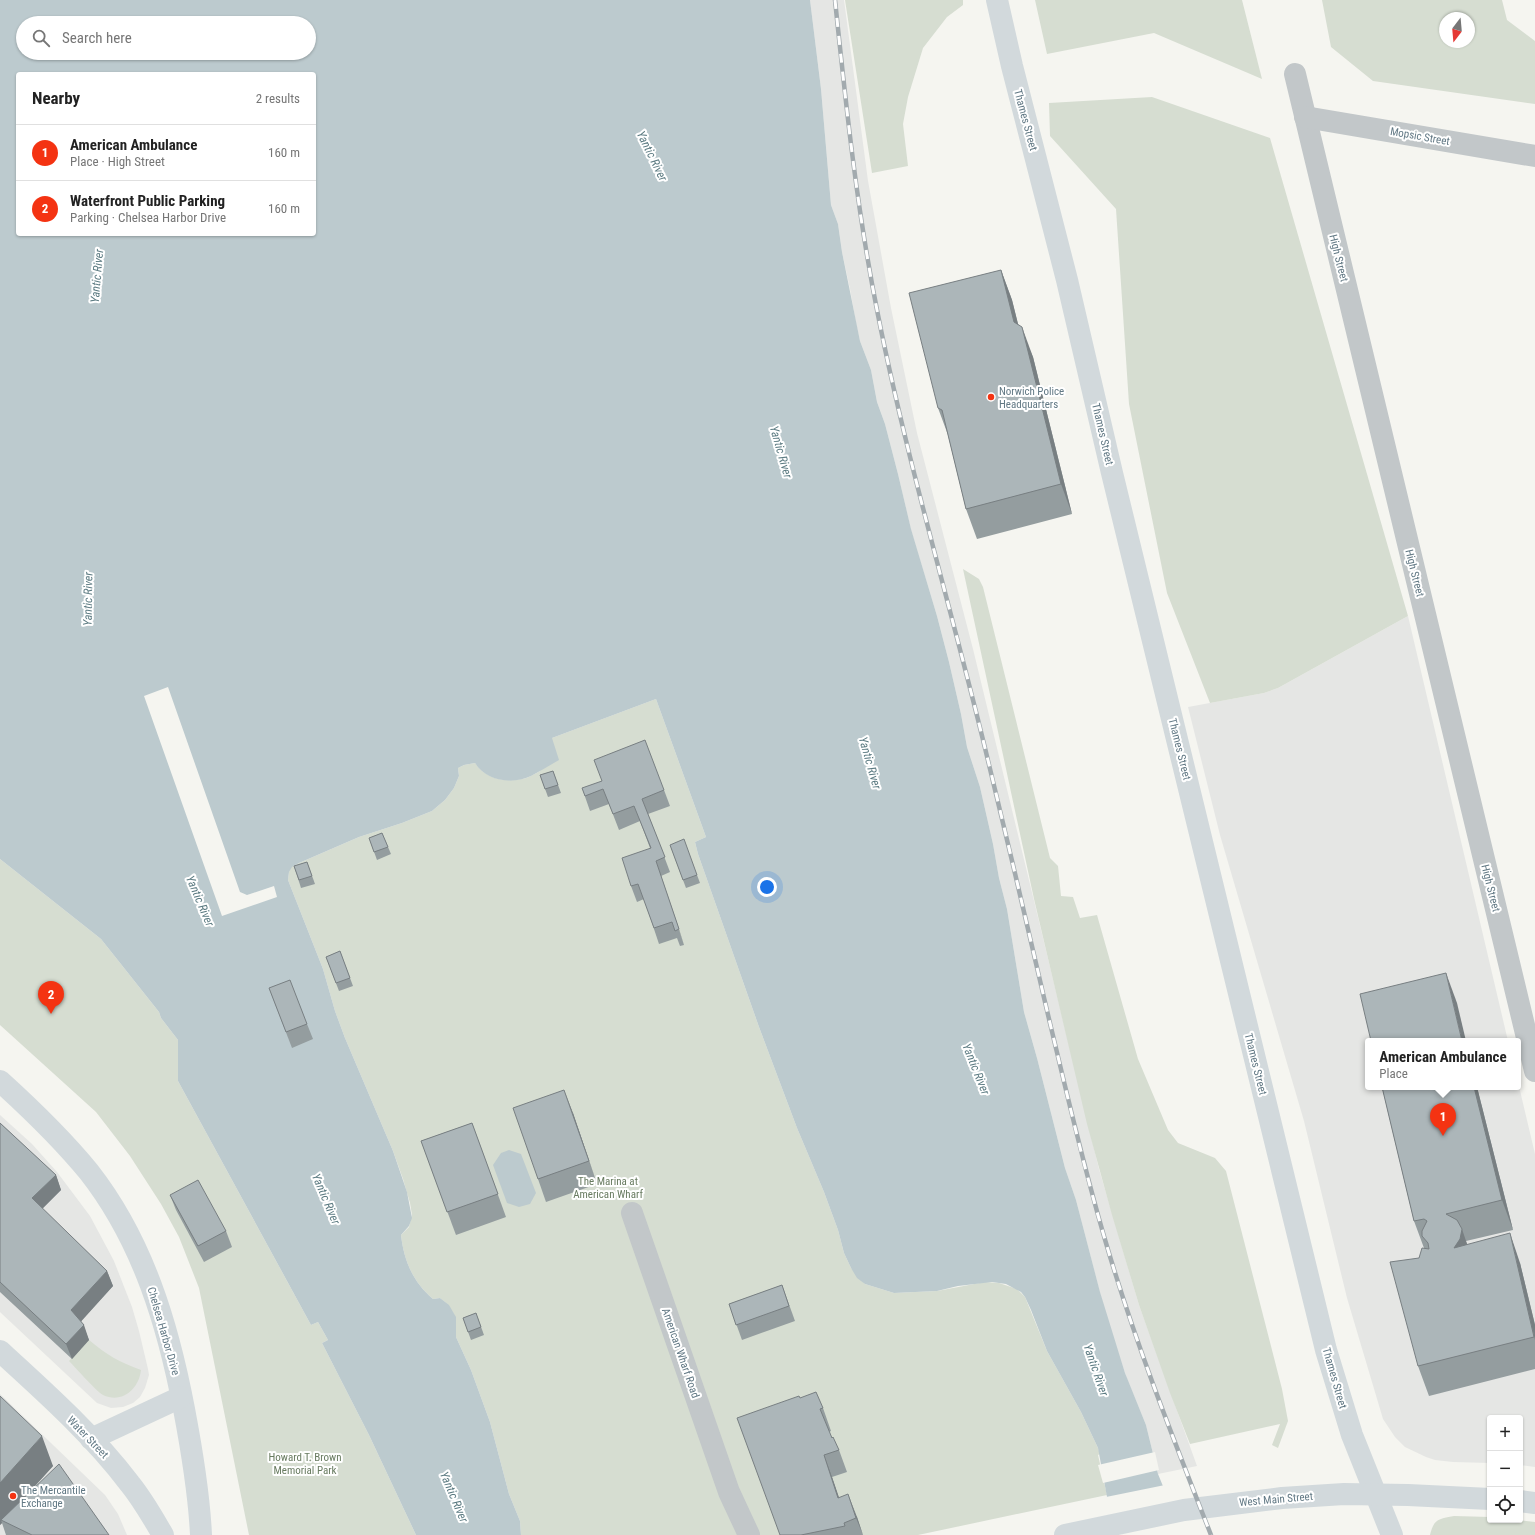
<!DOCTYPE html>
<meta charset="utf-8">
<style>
:root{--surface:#fff;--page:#f6f6f6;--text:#222;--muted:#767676;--line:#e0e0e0;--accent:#f43312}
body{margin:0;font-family:"Roboto Condensed",sans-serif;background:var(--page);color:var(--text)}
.controls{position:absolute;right:12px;bottom:12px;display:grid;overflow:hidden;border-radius:4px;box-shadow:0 1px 3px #0004}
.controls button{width:36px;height:36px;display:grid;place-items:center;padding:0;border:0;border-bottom:1px solid var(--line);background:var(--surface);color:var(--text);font:20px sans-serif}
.compass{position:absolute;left:1439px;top:12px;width:36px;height:36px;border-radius:50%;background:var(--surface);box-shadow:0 1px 3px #0004;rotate:196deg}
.you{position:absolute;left:767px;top:887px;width:14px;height:14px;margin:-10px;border:3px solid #fff;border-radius:50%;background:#1a73e8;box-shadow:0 0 0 6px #1a73e833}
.badge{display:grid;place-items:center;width:26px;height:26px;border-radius:50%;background:var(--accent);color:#fff;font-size:13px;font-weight:700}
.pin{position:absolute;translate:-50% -33px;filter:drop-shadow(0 1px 2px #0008)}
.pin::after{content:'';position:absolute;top:21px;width:14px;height:12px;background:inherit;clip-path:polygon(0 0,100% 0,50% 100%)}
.popup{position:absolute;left:1365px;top:1038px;width:156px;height:52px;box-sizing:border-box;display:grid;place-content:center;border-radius:4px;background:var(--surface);filter:drop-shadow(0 1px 3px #0005);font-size:13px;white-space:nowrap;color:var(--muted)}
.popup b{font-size:15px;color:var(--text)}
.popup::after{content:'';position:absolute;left:50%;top:100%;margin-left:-8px;border:8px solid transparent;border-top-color:var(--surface)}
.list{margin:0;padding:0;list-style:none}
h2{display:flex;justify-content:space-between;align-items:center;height:52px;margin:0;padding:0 16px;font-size:17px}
h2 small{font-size:13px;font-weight:400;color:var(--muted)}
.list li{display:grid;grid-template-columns:26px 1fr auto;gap:12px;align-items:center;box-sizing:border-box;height:56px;padding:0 16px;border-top:1px solid var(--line)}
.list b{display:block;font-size:15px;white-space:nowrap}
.list p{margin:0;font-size:13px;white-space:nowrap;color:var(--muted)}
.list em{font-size:13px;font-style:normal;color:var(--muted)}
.icon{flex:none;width:22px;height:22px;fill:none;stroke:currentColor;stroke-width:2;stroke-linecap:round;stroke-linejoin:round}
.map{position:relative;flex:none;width:1535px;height:1535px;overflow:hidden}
.search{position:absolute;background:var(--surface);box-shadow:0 1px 3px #0004;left:16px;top:16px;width:300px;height:44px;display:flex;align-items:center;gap:10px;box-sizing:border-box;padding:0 14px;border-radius:22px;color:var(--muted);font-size:15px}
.panel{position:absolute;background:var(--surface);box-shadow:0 1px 3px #0004;left:16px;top:72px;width:300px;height:164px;border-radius:4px}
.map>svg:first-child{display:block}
.built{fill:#e5e6e4}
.green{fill:#d6ddd1;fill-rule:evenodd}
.water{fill:#bccace;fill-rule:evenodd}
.pier{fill:#f5f5f0}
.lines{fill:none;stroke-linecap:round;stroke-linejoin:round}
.minor{stroke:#c2c7c9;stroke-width:22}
.major{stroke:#d2d9dc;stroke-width:22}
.highway{stroke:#d2d9dc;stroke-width:22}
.rail-casing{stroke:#a2aaae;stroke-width:4.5}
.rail{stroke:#fff;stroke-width:3;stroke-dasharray:9;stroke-linecap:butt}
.wall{fill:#949d9f}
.shaded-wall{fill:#787f82}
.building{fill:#acb6b9;stroke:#787f82}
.poi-dot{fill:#f43312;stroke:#fff;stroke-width:1.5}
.labels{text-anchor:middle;stroke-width:4;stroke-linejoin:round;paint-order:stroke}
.street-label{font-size:11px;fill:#617884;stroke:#fff}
.poi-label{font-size:11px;fill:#617884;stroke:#fff;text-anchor:start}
.park-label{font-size:11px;fill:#687b60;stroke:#fff}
.water-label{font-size:12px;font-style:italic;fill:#5c7b82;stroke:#fff}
</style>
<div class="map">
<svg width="1535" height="1535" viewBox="0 0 1535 1535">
<rect width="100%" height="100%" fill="#f5f5f0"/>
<g class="built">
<path d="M810,0h34l24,181 23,127 26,125 56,216 126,520 40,136 58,161 -39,8 -12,-49 -19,-46 -21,-63 -30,-116 -11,-32 -28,-110 -13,-46 -17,-103 -8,-31 -6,-34 -13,-57 -13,-40 -6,-33 -12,-52 -12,-46 -26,-86 -13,-56 -13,-50 -8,-22 -6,-32 -11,-29 -4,-18 -6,-34 -8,-37 -4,-28 -7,-19 -10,-116z"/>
<path d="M1408,616l100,425h-140v46h150v-5l17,72v313l-15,-2v-47h-30v45l-37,-1 -18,-2 -9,-3 -21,-10 -10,-10 -12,-18 -36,-121 -43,-177 -84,-286 -32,-128 76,-14 14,-5z"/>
<path d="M0,1115l32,29 25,28 33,44 24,45 18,46 7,24 9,38 1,6 -4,13 -5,9 -7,6 -10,4 -12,1 -14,-5 -97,-91z"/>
<path d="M0,1394l105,101 13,19 9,21h-127z"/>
</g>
<g class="green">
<path d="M845,0h118v5l-16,12 -24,31 -15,49 -5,27 5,42 -36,7z"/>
<path d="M1035,0h207l20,79 -108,-46 -107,21z"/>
<path d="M1322,0h180l5,20 28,21v63l-162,-23 -42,-34zM1445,18h24v24h-24z"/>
<path d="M1152,97l118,41 138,478 -130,72 -14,5 -54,10 -43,-110 -38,-189 -13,-195 -66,-73 -1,-33z"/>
<path d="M963,569l16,10 4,8 67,271 8,8 3,30 12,1 7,21 17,-3 41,144 30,71 10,13 37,15 11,13 56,218 6,32 -10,27 -6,-3 8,-21 -90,20 -20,-51 -31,-88 -27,-90 -25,-91 -53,-225z"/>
<path d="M656,699l50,138 -11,5 3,12 61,173 38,101 27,64 14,38 6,23 7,15 14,16 29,9 43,-2 48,-9 14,1 18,6 8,8 22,54 34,61 17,36 2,6 -2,1 9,40 -189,40h-397l-1,-14 -11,-27 -19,-72 -19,-52 -15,-33 -2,-23 -8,-11 -6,-5 -7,1c-20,-17 -29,-38 -32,-64l8,-8 3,-12 -2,-12 -7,-24 -10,-28 -48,-113 -10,-27 -12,-42 -35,-89 1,-8 2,-5 8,-4 60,-26 43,-14 30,-12 13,-11 9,-12 5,-12 -1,-8 6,-3 11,-2c10,15 29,20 47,16 7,-1 12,-5 18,-8l12,-33z"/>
<path d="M0,859l101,80 58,73 2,6 17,22v41l133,244 7,-3 10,18 -6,3 47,92 47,100h-167l-50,-247 -20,-51 -18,-33 -31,-48 -34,-44 -96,-87z"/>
<path d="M89,1340c18,15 30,22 52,30 -2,19 -19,34 -38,25 -7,-4 -27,-27 -34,-34z"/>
<path d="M1454,1516l36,1v3h29l16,2v13h-105c4,-16 8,-16 24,-19z"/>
</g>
<g class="water">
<path d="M0,0h810l11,89 10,116 7,19 4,28 18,89 11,29 6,32 8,22 13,50 13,55 26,87 12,46 12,52 6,33 13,40 13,57 6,34 8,31 17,103 13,46 28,110 11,32 24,92 25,81 21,52 12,49 25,61h-69l-16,-87 -17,-36 -34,-61 -16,-41 -6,-13 -4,-5 -15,-8 -14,-2 -34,4 -21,5 -43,2 -29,-9 -8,-6 -6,-10 -7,-15 -6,-23 -14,-38 -27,-64 -38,-101 -61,-173 -3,-12 11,-5 -50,-138 -104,39 7,22c-9,5 -18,11 -28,16 -19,9 -45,5 -56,-13l-11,2 -6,3 1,8 -5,12 -9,12 -13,11 -30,12 -43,14 -60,26 -7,4 -3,5 -1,8 35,89 12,42 10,27 48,113 14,41 5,26 -3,8 -8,9c3,26 12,47 32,64l7,-1 9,7 7,12v20l15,33 19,52 19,72 11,27 1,14h-105l-47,-100 -47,-92 6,-3 -10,-18 -7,3 -133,-244v-41l-17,-22 -2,-6 -58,-73 -101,-80zM23,23h286v30h-286zM18,74h296v160h-296z"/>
<path d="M509,1150l12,4 15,39 -6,11 -11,3 -12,-4 -14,-38 8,-12z"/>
</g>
<g class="pier">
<path d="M168,687l72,205 7,3 27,-9 3,11 -55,19 -78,-220z"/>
<path d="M1155,1452l4,18 -56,13 -5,-18z"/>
<path d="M1165,1485l20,50h-73l-6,-38z"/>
</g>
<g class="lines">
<g class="minor">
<path d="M1295,74l240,997"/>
<path d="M1305,117l230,39"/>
<path d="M632,1213l97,279 20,43"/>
</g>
<g class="major">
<path d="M997,0l15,66 55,214 45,193 214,877 26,85 40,100"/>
<path d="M1520,1501l15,2"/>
<path d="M1065,1535l119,-25 98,-12 62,-4 64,1 82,4"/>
</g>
<g class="highway">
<path d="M0,1081c32,29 62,58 89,91 54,69 79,153 95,237 8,42 15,84 17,126"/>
<path d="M0,1351c45,41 93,84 130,133 13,16 23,34 33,51"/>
<path d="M91,1439l90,-42"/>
</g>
<defs>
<path id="rail" d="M835,0c11,106 22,211 43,315 29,146 72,289 107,433 22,90 43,181 64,271 18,75 35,150 57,224 29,99 67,195 105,292"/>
</defs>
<use href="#rail" class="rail-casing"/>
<use href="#rail" class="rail"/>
</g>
<g class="wall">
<path d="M1001,270l11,30 6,24 15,33 39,157 -95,25 -11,-30 -18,-74 -10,-27z"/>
<path d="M553,771l8,22 -13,4 -8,-22z"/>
<path d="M582,788l82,2 6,16 -22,8 22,58 -9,4 23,69 -4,1 -3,-8 -18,6 -15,-45 -7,3 -6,-16 19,-38 -10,-27 -21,9 -10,-26 -19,7z"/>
<path d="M382,833l9,21 -14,6 -8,-22z"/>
<path d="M670,845l27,30 3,8 -14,5z"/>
<path d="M307,862l8,22 -14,4 -7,-22z"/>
<path d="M340,951l13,35 -14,5 -13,-34z"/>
<path d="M269,988l38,36 6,15 -21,9z"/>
<path d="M1382,1087h95l36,143 -47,11 1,3 53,19 15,62v44l-106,27 -11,-30 1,-108 5,-10 -10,-27z"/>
<path d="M573,1113l24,71 -51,18 -8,-23z"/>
<path d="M0,1123l56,52 5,15 -19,19 65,62 6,15 -32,35 8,19 -17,19 -72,-67z"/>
<path d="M472,1123l34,94 -50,18 -35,-94z"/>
<path d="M170,1195l56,36 6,16 -28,15 -28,-52z"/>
<path d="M782,1285l13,36 -53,19 -13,-36z"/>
<path d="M476,1313l8,22 -13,5 -8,-22z"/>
<path d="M0,1396l53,70 -24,27 80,42h-103l-4,-12 -2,2z"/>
<path d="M800,1398l23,10 8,23 -2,1 3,6 7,12 8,22 -15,5 7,21 18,19 6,18h-83z"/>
</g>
<g class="shaded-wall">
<path d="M1001,270l11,30 13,52 -11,-30z"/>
<path d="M1022,327l11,30 39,157 -11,-30z"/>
<path d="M656,861l28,84 -5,-16z"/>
<path d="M1446,973l11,30 9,38h-4z"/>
<path d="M1474,1087h3l36,143 -11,-30z"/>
<path d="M564,1090l9,23 24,71 -8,-23z"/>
<path d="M56,1175l5,15 -24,24 -5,-16z"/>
<path d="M1462,1229l10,30 -18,-11z"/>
<path d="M1510,1233l10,30 15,62v15z"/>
<path d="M107,1271l6,15 -36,40 -6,-16z"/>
<path d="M84,1325l5,15 -17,19 -6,-15z"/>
<path d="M42,1436l11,30 -50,55 -2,-1 1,3 -2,2v-42z"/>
<path d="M824,1455l8,22 15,44 -9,-23z"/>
<path d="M848,1494l9,23 6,18 -7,-17z"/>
</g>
<g class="building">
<path d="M1001,270l13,52 8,5 39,157 -95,25 -24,-99 -4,-2 -29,-115z"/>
<path d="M645,740l19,50 -22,9 23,58 -9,4 23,68 -4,2 -3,-9 -18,6 -16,-44 -7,2 -9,-28 29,-10 -17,-42 -21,8 -10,-25 -18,7 -3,-8 20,-7 -8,-21z"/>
<path d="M553,771l5,14 -13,4 -5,-14z"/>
<path d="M382,833l6,14 -14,5 -5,-14z"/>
<path d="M684,839l13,36 -14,5 -13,-35z"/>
<path d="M307,862l5,14 -13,4 -5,-14z"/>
<path d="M340,951l10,27 -14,5 -10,-26z"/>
<path d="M1446,973l16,68h-91l-11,-47z"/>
<path d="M290,980l17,44 -21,8 -17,-44z"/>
<path d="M1382,1087h92l28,113 -56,14 11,6 5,9 -2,10 -6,9 56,-15 24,104 -116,29 -28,-104 29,-4 3,-10 7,1 -1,-6 -6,-7v-5l5,-10 -3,-2 -10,2z"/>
<path d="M564,1090l25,71 -51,18 -25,-71z"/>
<path d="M0,1123l56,52 -24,23 75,73 -36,39 13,15 -18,19 -66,-62z"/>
<path d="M472,1123l26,71 -51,18 -26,-71z"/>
<path d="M198,1180l28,51 -28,15 -28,-51z"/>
<path d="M782,1285l7,21 -53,19 -7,-21z"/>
<path d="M476,1313l5,14 -13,5 -5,-14z"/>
<path d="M816,1392l7,16 -3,1 12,29 1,-1 6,13 -15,5 14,43 10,-4 8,24 -12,5 1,3 -44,9h-21l-43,-117 62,-22 1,2z"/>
<path d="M0,1396l42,40 -42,47z"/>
<path d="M59,1464l50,71h-77l-31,-15z"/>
</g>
<g class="poi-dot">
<circle cx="991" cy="397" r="4"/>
<circle cx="13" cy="1496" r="4"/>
</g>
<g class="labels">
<g class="street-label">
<text transform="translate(1026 120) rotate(75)" y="4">Thames Street</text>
<text transform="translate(1420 136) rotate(10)" y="4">Mopsic Street</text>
<text transform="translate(1339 258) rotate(76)" y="4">High Street</text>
<text transform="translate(1103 434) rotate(77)" y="4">Thames Street</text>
<text transform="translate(1415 573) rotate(76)" y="4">High Street</text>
<text transform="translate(1180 749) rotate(76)" y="4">Thames Street</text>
<text transform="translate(1491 888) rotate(76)" y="4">High Street</text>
<text transform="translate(1256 1064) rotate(76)" y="4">Thames Street</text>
<text transform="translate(164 1331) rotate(74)" y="4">Chelsea Harbor Drive</text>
<text transform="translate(681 1353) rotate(71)" y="4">American Wharf Road</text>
<text transform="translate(1335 1378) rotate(74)" y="4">Thames Street</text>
<text transform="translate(88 1437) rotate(46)" y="4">Water Street</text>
<text transform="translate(1276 1499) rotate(-5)" y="4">West Main Street</text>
</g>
<g class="poi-label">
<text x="999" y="395">Norwich Police<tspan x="999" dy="13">Headquarters</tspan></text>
<text x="21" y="1494">The Mercantile<tspan x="21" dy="13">Exchange</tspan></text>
</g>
<g class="park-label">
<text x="608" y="1185">The Marina at<tspan x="608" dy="13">American Wharf</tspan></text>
<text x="305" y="1461">Howard T. Brown<tspan x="305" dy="13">Memorial Park</tspan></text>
</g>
<g class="water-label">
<text transform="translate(652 156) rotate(64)" y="4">Yantic River</text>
<text transform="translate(97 276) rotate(-85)" y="4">Yantic River</text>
<text transform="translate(781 452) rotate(74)" y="4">Yantic River</text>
<text transform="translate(88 599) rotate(-89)" y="4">Yantic River</text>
<text transform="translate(870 763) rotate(74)" y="4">Yantic River</text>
<text transform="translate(200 901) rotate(67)" y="4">Yantic River</text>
<text transform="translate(976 1069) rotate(68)" y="4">Yantic River</text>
<text transform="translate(326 1199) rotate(67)" y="4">Yantic River</text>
<text transform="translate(1096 1370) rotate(71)" y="4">Yantic River</text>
<text transform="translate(454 1497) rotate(67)" y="4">Yantic River</text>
</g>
</g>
</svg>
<div class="controls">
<button>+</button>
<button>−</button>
<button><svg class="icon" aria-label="locate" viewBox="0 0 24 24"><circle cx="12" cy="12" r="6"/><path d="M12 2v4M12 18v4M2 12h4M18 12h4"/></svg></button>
</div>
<svg class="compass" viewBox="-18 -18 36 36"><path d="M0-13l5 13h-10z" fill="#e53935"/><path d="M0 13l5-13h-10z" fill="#767676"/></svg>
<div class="you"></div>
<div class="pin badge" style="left:1443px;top:1136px">1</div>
<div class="popup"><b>American Ambulance</b>Place</div>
<div class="pin badge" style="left:51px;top:1014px">2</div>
<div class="search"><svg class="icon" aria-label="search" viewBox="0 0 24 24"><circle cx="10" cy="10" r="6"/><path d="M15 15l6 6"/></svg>Search here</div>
<section class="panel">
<h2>Nearby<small>2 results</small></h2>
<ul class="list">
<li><span class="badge">1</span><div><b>American Ambulance</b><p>Place · High Street</p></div><em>160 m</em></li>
<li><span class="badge">2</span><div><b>Waterfront Public Parking</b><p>Parking · Chelsea Harbor Drive</p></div><em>160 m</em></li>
</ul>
</section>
</div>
